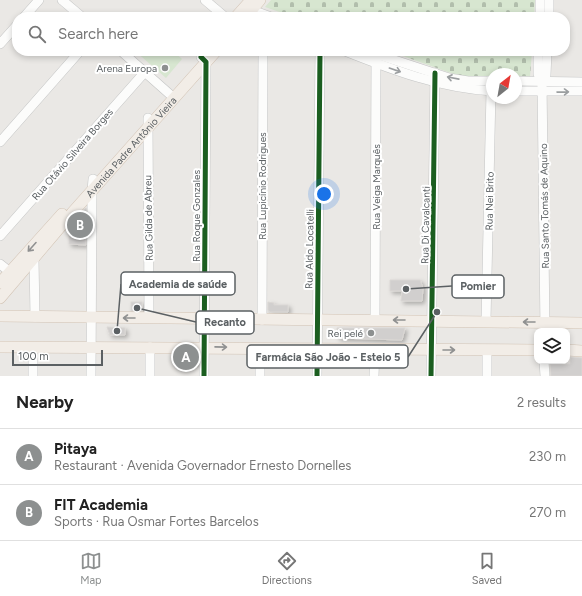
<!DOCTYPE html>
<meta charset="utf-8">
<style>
:root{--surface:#fff;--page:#f6f6f6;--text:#222;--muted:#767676;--line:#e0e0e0;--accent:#8d9090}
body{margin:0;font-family:Figtree,sans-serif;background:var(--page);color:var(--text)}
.controls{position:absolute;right:12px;bottom:12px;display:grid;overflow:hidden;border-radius:8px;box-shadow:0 2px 6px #0003}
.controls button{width:36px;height:36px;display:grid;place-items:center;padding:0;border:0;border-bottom:1px solid var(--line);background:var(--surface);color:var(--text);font:20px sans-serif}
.compass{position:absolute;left:486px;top:68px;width:36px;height:36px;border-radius:50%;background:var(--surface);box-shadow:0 2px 6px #0003;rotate:31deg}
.scale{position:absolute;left:12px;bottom:10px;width:91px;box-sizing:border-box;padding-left:4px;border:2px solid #5b6063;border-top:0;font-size:11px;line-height:14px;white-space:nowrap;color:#5b6063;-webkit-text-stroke:3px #fff;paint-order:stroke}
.you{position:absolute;left:324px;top:194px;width:14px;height:14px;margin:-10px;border:3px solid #fff;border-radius:50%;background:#1a73e8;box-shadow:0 0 0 6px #1a73e833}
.badge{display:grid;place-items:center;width:26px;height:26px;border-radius:50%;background:var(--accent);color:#fff;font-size:13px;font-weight:700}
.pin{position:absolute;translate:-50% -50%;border:2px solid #fff;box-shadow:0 1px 4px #0006}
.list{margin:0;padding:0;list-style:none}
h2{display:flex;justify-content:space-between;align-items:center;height:52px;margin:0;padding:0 16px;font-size:17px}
h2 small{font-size:13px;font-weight:400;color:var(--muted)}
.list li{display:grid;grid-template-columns:26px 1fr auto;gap:12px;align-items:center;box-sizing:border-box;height:56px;padding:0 16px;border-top:1px solid var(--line)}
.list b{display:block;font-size:15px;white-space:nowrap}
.list p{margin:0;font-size:13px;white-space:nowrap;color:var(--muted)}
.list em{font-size:13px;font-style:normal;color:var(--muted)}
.icon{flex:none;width:22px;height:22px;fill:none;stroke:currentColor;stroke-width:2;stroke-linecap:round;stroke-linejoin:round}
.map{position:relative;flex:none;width:582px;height:376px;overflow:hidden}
.search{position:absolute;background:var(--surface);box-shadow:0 2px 6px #0003;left:12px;right:12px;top:12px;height:44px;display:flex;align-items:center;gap:10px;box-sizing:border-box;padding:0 14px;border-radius:16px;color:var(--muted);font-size:15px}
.sheet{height:164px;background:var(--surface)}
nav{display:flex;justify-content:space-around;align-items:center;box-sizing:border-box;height:56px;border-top:1px solid var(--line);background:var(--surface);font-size:11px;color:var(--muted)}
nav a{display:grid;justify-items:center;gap:2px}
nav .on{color:var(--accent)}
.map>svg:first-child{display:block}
.cemetery{fill:url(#cemetery-stones)}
.pitch{fill:#d7e6d0}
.building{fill:#d1cfce;stroke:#dad7d4;filter:url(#shadow)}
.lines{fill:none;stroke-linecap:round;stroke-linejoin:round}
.minor-casing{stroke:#c4c5c5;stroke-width:10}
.major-casing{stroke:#d2c3b4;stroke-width:12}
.minor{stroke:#fcfcfb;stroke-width:9}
.major{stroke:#f2ede7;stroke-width:11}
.cycleway-casing{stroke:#fff;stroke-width:8}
.cycleway{stroke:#1b5e20;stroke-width:5}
.oneway{stroke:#9b9ea0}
.oneway2{stroke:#909191}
.poi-dot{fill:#8d9090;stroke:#fff;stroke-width:1.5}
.labels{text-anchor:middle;stroke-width:4;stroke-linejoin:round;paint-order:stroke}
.poi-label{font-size:10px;fill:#5b6063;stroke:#fff;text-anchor:end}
.street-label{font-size:10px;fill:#5b6063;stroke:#fff}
.leader{fill:none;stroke:#5b6063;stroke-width:1.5}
.callout-dot{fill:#5b6063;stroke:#fff;stroke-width:1.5}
.callout{fill:#fff;stroke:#5b6063;stroke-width:1.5}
.callout-label{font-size:11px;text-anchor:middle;font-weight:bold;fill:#5b6063}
</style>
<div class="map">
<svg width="582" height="376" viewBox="0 0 582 376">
<defs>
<pattern id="cemetery-stones" width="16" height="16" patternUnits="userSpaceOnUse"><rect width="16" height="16" fill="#d7e6d0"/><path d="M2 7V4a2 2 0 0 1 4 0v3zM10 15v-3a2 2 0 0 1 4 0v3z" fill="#b1beac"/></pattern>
<filter id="shadow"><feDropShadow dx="2.5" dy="2.5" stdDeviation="2" flood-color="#0004"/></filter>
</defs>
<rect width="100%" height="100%" fill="#eae8e5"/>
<g class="cemetery">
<path d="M271,0h264l-1,17h-240l-29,-10z"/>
<path d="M389,51h143l-2,26h-14v-3h-24v3l-33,-1z"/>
</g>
<path class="pitch" d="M135,51h38l9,8 -16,19z"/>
<g class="building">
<path d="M86,208v37l-17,-1v-11h4l1,-11z"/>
<path d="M390,280h30l3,8 -1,13h-21l1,-10h-12z"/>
<rect x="131" y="302" width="11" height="9"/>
<path d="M268,302l6,1v2h14v7h-18l-2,-2z"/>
<path d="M107,327l18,1v7h-15z"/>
<path d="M337,328h68l-3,12 -64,-2z"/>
<rect x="175" y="355" width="23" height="8"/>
<path d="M570,357l12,1v18h-31l-1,-12h20z"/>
</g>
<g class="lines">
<defs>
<g id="minor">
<path d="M62,0l20,17"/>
<path d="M205,0l20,17"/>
<path d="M246,8l25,9"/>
<path d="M24,17l15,-17"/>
<path d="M540,17v-17"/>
<path d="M549,17v-17"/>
<path d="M0,44l17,-19"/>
<path d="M121,51l53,47"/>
<path d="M345,51c48,19 95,37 147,40"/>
<path d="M367,51l82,27 19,3h24"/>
<path d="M538,51v23l4,7"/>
<path d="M201,57l5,5 -2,314"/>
<path d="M516,81l66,1"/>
<path d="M516,91h66"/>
<path d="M148,118l1,200"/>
<path d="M0,142l80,-91"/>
<path d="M0,236l144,-163"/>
<path d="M34,259l1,58"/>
<path d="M0,264l10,8"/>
<path d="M262,320l1,-269"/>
<path d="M375,320l1,-266"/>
<path d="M486,321l5,-230 -2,-10"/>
<path d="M545,331l-3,-250 4,-6 1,-24"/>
<path d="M487,350v26"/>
<path d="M544,361l1,15"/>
<path d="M33,376v-29"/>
<path d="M91,376l1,-185 1,-12"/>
<path d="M150,376v-29"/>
<path d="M260,376v-28"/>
<path d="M317,376l3,-325"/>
<path d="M374,376l1,-27"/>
<path d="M431,376l4,-303"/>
</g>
<g id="major">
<path d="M236,17l15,-17"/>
<path d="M246,17l14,-17"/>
<path d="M0,283l62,-69"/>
<path id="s1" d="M0,298l72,-85 144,-162"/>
<path d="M0,316l582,7"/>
<path d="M0,347l537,3"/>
<path d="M567,350l15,1"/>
</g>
</defs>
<use href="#minor" class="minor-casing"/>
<use href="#major" class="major-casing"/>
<use href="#minor" class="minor"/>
<use href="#major" class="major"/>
<defs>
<g id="cycleway">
<path d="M201,57l5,5 -2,314"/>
<path d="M317,376l3,-325"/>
<path d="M431,376l4,-303"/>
</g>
</defs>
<use href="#cycleway" class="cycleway-casing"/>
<use href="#cycleway" class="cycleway"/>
</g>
<defs><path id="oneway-shaft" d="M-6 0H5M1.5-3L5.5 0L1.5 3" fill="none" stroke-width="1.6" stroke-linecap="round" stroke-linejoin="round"/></defs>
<g class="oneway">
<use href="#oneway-shaft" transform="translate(395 70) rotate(19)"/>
<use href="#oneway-shaft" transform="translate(453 78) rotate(-169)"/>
<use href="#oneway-shaft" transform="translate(563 92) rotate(-1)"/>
</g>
<g class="oneway2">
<use href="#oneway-shaft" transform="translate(32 247) rotate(132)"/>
<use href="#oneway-shaft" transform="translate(129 318) rotate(-180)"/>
<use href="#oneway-shaft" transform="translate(399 320) rotate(-180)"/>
<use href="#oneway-shaft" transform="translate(529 322) rotate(-180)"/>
<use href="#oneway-shaft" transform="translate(221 347) rotate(1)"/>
<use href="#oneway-shaft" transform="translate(449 350)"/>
</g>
<g class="poi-dot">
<circle cx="165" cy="68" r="4"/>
<circle cx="371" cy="333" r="4"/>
</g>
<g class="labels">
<g class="poi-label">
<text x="157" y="72">Arena Europa</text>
<text x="363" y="337">Rei pelé</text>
</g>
<g class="street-label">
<text dy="4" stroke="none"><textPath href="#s1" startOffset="200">Avenida Padre Antônio Vieira</textPath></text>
<text transform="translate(72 154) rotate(-49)" y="4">Rua Otávio Silveira Borges</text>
<text transform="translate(262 186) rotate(-90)" y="4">Rua Lupicínio Rodrigues</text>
<text transform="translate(376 187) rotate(-90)" y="4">Rua Veiga Marquês</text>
<text transform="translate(489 201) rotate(-89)" y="4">Rua Nei Brito</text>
<text transform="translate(544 206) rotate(-91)" y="4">Rua Santo Tomás de Aquino</text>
<text transform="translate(196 216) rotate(-90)" y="4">Rua Roque Gonzales</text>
<text transform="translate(148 218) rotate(-91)" y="4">Rua Gilda de Abreu</text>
<text transform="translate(425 225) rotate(-89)" y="4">Rua Di Cavalcanti</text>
<text transform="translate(309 249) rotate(-89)" y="4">Rua Aldo Locatelli</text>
</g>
</g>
<path class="leader" d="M117 331L121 284M406 289L452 286M137 308L196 322M437 312L408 357"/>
<g class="callout-dot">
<circle cx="117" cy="331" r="4"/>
<circle cx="406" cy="289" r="4"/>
<circle cx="137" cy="308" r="4"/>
<circle cx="437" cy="312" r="4"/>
</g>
<g class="callout">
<rect x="121" y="272" width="114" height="23" rx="4"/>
<rect x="452" y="275" width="52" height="23" rx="4"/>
<rect x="196" y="311" width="58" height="23" rx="4"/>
<rect x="247" y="345" width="161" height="23" rx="4"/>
</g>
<g class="callout-label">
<text x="178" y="288">Academia de saúde</text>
<text x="478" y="290">Pomier</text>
<text x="225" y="326">Recanto</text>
<text x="328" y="361">Farmácia São João - Esteio 5</text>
</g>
</svg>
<div class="controls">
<button><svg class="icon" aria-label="layers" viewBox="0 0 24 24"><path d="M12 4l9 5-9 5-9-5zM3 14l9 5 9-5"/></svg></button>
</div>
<svg class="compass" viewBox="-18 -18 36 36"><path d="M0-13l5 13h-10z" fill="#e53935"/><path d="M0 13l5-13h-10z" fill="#767676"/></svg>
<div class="scale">100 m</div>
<div class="you"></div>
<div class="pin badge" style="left:186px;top:357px">A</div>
<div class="pin badge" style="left:80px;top:225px">B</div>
<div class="search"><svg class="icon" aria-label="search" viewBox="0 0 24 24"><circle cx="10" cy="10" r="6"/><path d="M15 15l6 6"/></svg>Search here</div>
</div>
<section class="sheet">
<h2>Nearby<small>2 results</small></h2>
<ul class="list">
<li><span class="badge">A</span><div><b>Pitaya</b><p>Restaurant · Avenida Governador Ernesto Dornelles</p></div><em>230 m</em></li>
<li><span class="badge">B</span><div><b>FIT Academia</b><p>Sports · Rua Osmar Fortes Barcelos</p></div><em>270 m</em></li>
</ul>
</section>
<nav>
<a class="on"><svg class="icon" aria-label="map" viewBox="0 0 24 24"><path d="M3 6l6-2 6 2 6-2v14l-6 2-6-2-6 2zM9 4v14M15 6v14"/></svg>Map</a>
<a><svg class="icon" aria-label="directions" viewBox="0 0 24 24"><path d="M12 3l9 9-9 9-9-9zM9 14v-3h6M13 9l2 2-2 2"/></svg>Directions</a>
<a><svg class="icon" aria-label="saved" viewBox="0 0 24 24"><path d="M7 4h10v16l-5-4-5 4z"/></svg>Saved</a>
</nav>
